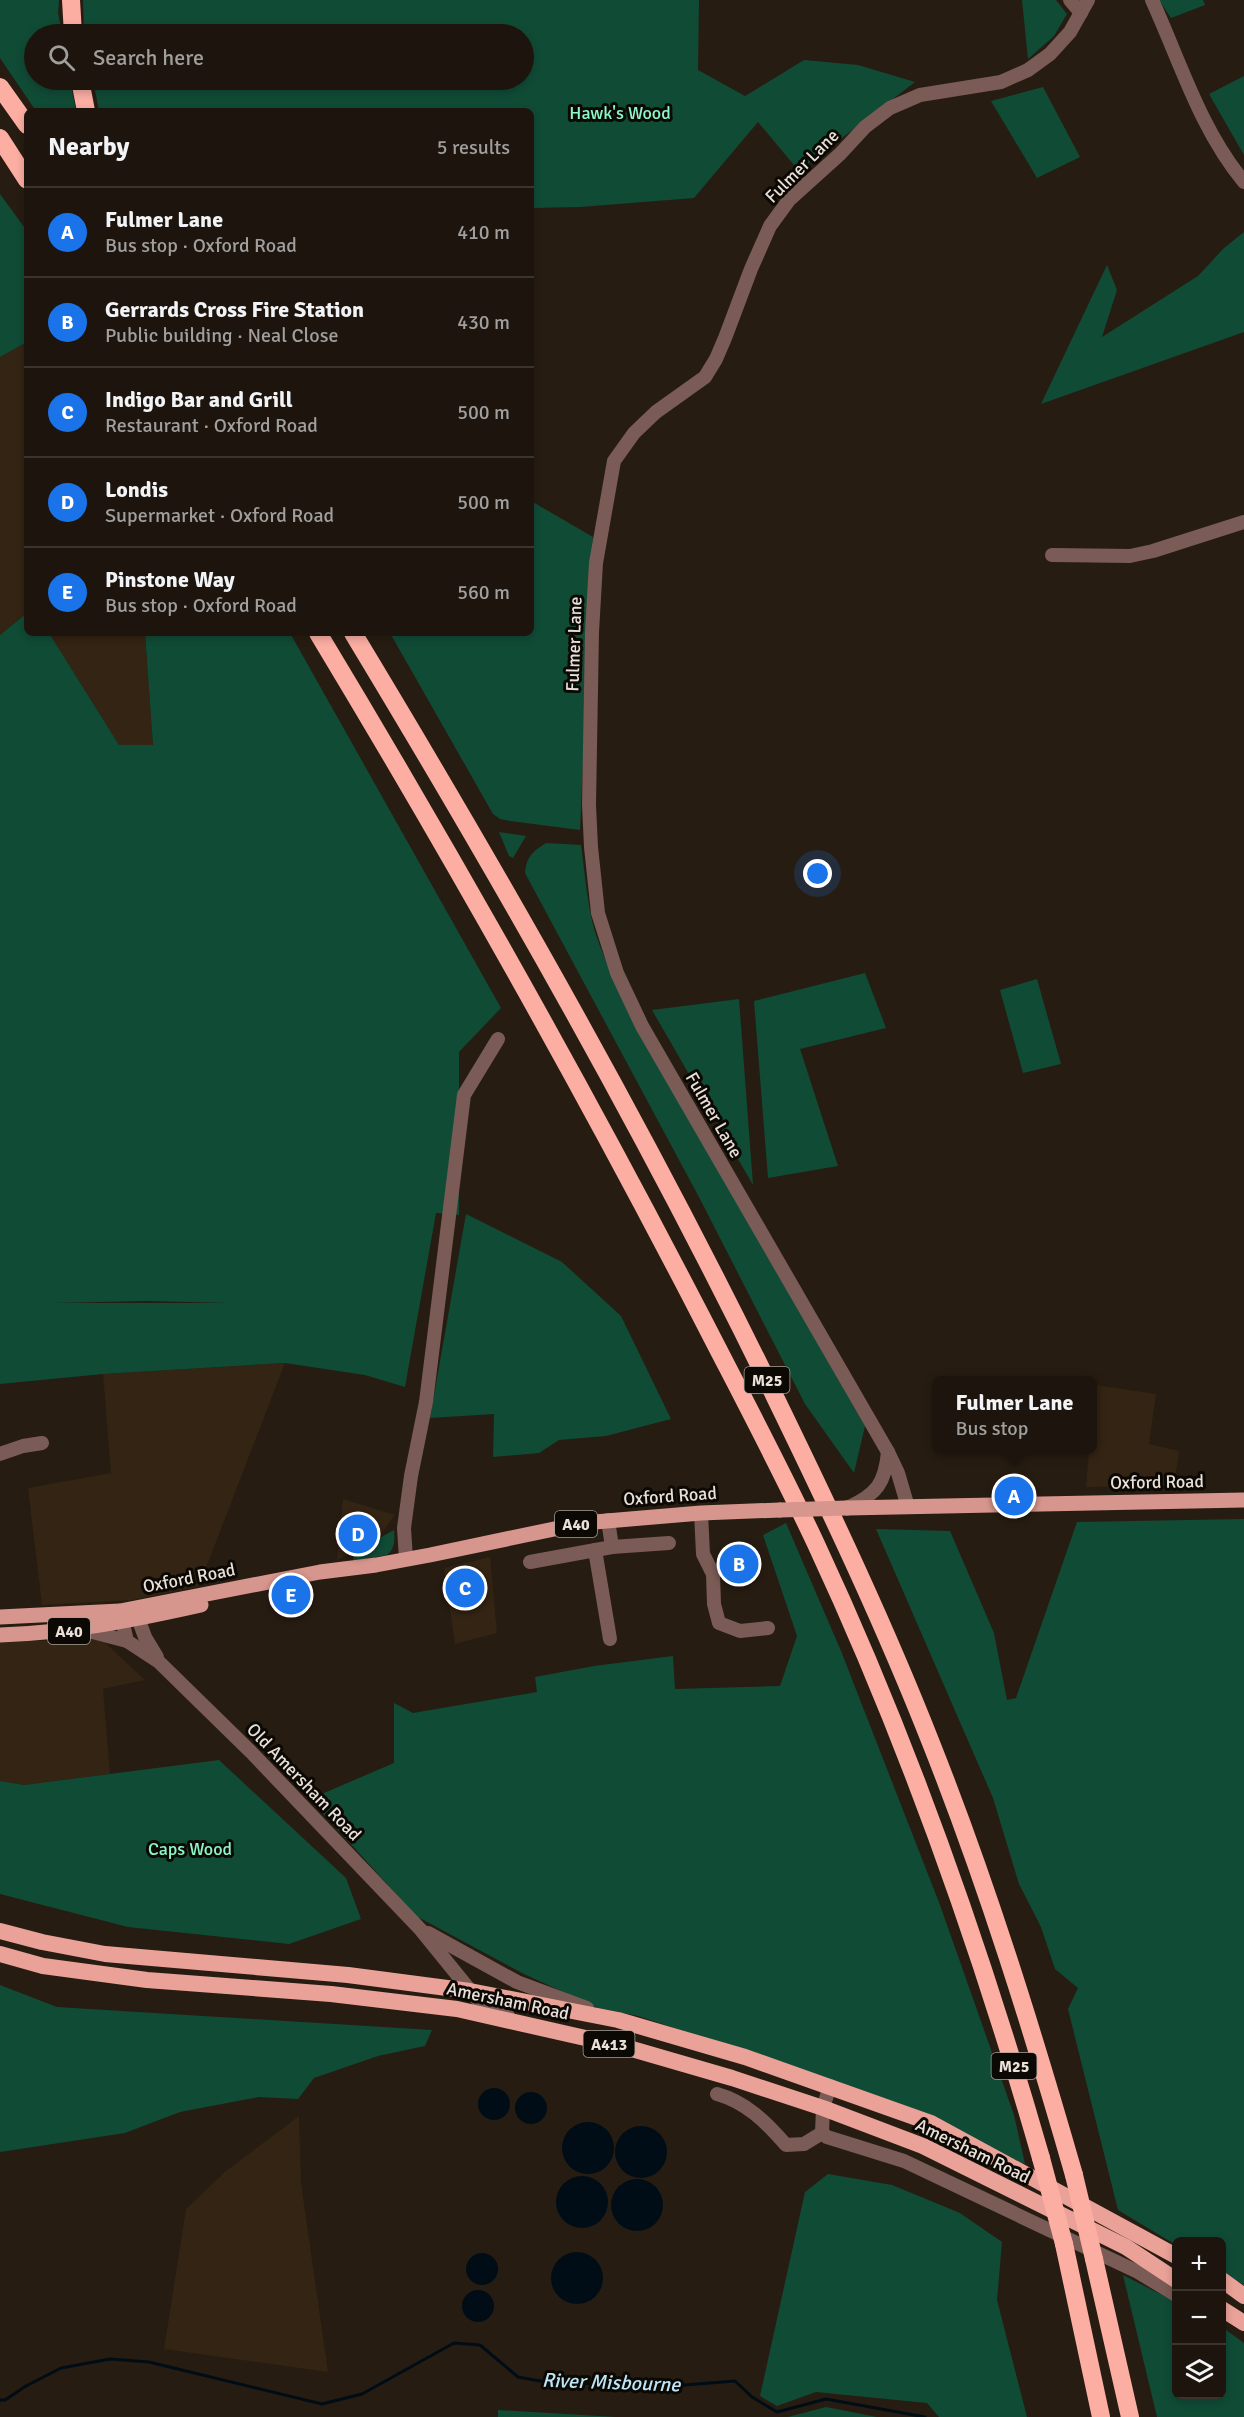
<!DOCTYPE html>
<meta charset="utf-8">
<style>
:root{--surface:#1d150d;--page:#251e16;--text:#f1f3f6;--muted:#a09f9d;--line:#3b342e;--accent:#1a73e8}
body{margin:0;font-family:Signika,sans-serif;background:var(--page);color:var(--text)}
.controls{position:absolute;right:18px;bottom:18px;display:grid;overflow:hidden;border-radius:9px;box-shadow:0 3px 9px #0003}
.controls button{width:54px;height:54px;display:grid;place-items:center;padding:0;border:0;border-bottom:2px solid var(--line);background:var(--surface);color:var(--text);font:30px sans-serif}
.you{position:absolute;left:818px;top:874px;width:21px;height:21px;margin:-15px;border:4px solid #fff;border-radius:50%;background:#1a73e8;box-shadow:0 0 0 9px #1a73e833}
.badge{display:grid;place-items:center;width:39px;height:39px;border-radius:50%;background:var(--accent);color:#fff;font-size:20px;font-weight:700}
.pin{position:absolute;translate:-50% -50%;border:3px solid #fff;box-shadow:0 2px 6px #0006}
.popup{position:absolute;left:932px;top:1376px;width:165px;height:78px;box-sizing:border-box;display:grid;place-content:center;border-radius:9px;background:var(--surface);filter:drop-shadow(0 2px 4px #0005);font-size:20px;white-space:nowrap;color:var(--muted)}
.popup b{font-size:22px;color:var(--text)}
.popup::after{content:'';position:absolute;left:50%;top:100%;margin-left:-12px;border:12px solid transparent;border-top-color:var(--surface)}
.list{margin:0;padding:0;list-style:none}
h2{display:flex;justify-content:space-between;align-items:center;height:78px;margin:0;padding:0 24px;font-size:26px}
h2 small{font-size:20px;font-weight:400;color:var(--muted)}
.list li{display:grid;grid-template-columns:39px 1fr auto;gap:18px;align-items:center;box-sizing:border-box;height:90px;padding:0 24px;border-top:2px solid var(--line)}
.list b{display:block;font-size:22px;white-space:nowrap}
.list p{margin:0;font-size:20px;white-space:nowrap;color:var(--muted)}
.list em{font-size:20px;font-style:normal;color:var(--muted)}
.icon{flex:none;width:33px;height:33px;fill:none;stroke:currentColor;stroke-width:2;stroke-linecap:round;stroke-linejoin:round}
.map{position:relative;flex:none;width:1244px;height:2417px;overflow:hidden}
.search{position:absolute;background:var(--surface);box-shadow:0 3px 9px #0003;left:24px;top:24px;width:510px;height:66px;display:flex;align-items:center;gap:15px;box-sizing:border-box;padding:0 21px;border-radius:33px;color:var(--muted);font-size:22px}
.panel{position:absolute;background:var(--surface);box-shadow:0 3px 9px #0003;left:24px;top:108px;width:510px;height:528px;border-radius:9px}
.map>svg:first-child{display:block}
.built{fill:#332413}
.green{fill:#104b36;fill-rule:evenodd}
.water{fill:#000d16}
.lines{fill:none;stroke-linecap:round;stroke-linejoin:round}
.stream{stroke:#000d16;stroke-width:3}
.minor{stroke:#7a5b56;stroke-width:14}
.primary{stroke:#d7968d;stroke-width:15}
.trunk{stroke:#eaa298;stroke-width:16}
.motorway{stroke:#fcaea3;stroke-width:18}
.primary-bridge{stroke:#d7968d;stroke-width:15}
.motorway-bridge{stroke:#fcaea3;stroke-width:18}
.labels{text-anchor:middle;stroke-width:6;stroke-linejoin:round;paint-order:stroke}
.shield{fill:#0c0804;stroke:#a69f99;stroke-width:1.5}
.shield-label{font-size:16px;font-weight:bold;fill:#e8e0d9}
.park-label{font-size:18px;fill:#8af9ca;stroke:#0c0804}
.street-label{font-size:18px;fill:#e8e0d9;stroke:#0c0804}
.water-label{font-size:20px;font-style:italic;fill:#bce6f7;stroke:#0c0804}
</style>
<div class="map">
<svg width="1244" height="2417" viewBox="0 0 1244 2417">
<rect width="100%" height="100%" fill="#271c11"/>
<g class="built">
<path d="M27,342v271l-27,22v-278z"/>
<path d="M49,633h96l8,112h-34z"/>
<path d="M285,1363l-86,223 -66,14 -91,5 -14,-117 83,-15 -8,-99z"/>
<path d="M1096,1385l60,9 -7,50 30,7 -5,35 -88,1 3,-37h3z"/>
<path d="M343,1499l52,16 -20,27 -38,18z"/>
<path d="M490,1557l7,76 -42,11 -11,-76z"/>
<path d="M101,1639l44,41 -42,9 7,85 -86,11 -24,-4v-139z"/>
<path d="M299,2116l2,67 27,189 -164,-23 22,-140 40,-38z"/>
</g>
<g class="green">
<path d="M0,0h59l-1,13 4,21h-28v46h36l6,31h-40l-36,-53z"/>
<path d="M83,0h616l-1,70 47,26 59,-36 54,5 57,17 -116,89 -41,-49 -64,76 -114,9 -49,1v-97h-432l-6,-31h431v-46h-440z"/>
<path d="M1022,0h34l11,14 -13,22 -26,23z"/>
<path d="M1159,0h44l2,5 -34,13z"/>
<path d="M1244,76v79l-35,-61z"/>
<path d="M1043,87l37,70 -43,21 -46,-77z"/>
<path d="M0,194l27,37v111l-27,15z"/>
<path d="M1244,232v100l-203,72 66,-139 10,25 -15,47 96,-61 26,-28z"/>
<path d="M531,501l62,36 -13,293 -70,-9 -10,-2 -7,-5 -103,-181h141z"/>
<path d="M27,613v20h22l70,112h34l-8,-112h145l211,375 -42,44v163l-23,-2 -31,174 -40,-12 -80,-12 -182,11 -103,10v-749zM146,1301l84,2h-176h1z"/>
<path d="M499,832l27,4 -13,22 -4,-2z"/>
<path d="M546,843l35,2c4,29 6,59 14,87 10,30 24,58 36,86l234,408 -11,47 -49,-69 -105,-205 -175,-326c1,-16 8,-22 21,-30z"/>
<path d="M865,973l21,55 -86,21 38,117 -70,12 -14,-177z"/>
<path d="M1037,979l24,85 -38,9 -23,-83z"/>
<path d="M739,999l14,186 -101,-175z"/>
<path d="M466,1214l96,48 59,54 50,103 -65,17 -47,4 -20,13 -46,4 1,-43 -64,4z"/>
<path d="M1244,1519v766l-22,-13v-30h-46v3l-58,-35 -50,-201 10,-21 -23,-19 -14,-42 -22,-43 -26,-86 -117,-269 74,2 44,102 13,67 9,-2 61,-176z"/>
<path d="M786,1523l55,128 99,254 74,210 11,49 -208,-89 -179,-59 -40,-8 -74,-34 -108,-58 -106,-117 84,-36v-60l19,10 124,-21 -2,-15 59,-11 79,-10 2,33 105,-3 17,-50 -34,-101z"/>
<path d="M394,1530c1,9 1,19 -7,25l-34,6 1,-7c14,-8 26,-17 40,-24z"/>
<path d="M219,1760l127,118 15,41 -72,25 -161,-17 -128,-33v-113l24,4z"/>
<path d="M0,1985l57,22 375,23 -7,16 -47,10 -64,22 -16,21 -39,-2 -79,15 -55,21 -125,19z"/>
<path d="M828,2174l64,11 68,28 42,29 -5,58 30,117h-88l-12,-14 -111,-11 -39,14 -17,-10 45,-204z"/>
<path d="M1123,2275l53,27v92h46v-67l22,16v74h-87z"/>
<path d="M826,2407l51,10h-89z"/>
<path d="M498,2410l118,7h-118z"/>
</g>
<g class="water">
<circle cx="494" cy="2104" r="16"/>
<circle cx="531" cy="2108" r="16"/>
<circle cx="588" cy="2148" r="26"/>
<circle cx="641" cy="2152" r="26"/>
<circle cx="582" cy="2202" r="26"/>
<circle cx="637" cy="2205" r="26"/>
<circle cx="577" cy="2278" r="26"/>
<circle cx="482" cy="2269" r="16"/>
<circle cx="478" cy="2306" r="16"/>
</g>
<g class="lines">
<path class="stream" d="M0,2400h5l21,-14 35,-18 49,-9 39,3 173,42 40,-10 92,-51 26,2 38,32 39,7 56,-1 46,4 76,-6 17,16 25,15 49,-13 99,18"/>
<g class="minor">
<path d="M1070,0l11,13"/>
<path d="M1152,0c28,61 48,129 92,182"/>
<path d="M1052,555l78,1 23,-5 91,-29"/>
<path d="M0,1454l23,-8 19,-3"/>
<path d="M849,1507c28,-13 36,-24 39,-55"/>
<path d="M908,1507l-10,-34 -10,-21 -246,-426 -25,-53 -19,-60 -7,-66 -2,-42 3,-173 4,-69 18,-102 20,-28 22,-21 49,-35 11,-18 9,-21 26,-69 19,-43 19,-26 51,-46 25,-27 25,-19 30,-13 81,-13 27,-12 22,-16 20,-22 18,-32"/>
<path d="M701,1513l2,41 10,20 1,30 5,19 21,8 28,-3"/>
<path d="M608,1520l4,27"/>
<path d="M595,1550l15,89"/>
<path d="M406,1559l-2,-31 7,-52 15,-74 38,-307 34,-56"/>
<path d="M530,1562l82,-15 57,-4"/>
<path d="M135,1610l10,27 12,20"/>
<path d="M120,1611l7,30 32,21 92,90 170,178 56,69 31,17"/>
<path d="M81,1629l46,12"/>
<path d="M428,1933l89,49 70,26"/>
<path d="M717,2094c29,8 49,28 69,51l18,-1 18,-11 1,-25 7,-22"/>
<path d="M822,2133l5,4 77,24 234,111 38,23"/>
</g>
<g class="primary">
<path d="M847,1508l397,-8"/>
<path d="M0,1617l120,-6 200,-39 56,-7 54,-10 153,-32 118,-10 79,-3"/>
<path d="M0,1635c69,-2 134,-15 201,-30"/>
</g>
<g class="trunk">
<path d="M0,1931l42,11 63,12 243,21 122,16 148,29 127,37 186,66 245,133"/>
<path d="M0,1954l43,12 104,14 184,14 126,15 168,38 107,31 91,30 100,38 203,101 50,33"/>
<path d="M1222,2280l22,16"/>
<path d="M1222,2309l22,14"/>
</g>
<g class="motorway">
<path d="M71,0l2,34"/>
<path d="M80,80l6,31"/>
<path d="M0,87l27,38"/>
<path d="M0,138l27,42"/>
<path d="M318,633c135,224 263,451 383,683 39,76 79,151 115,228 92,197 165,405 225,614"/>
<path d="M353,633c151,250 295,503 423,766 55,113 109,227 155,344 56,141 101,286 143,432"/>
<path d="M1064,2244l37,173"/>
<path d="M1094,2259l36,158"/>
</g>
<path class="primary-bridge" d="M780,1510l67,-2"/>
<g class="motorway-bridge">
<path d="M1041,2158l23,86"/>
<path d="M1074,2175l20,84"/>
</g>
</g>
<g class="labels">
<g class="shield">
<rect x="744.5" y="1367" width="45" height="26" rx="4.5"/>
<rect x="555" y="1511" width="42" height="26" rx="4.5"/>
<rect x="48" y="1618" width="42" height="26" rx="4.5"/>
<rect x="583.5" y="2031" width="51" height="26" rx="4.5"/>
<rect x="991.5" y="2053" width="45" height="26" rx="4.5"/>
</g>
<g class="shield-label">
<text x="767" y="1386">M25</text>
<text x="576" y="1530">A40</text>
<text x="69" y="1637">A40</text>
<text x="609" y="2050">A413</text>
<text x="1014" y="2072">M25</text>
</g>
<g class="park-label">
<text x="620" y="119">Hawk's Wood</text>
<text x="190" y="1855">Caps Wood</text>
</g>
<g class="street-label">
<text transform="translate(802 166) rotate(-45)" y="6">Fulmer Lane</text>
<text transform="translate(574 644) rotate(-88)" y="6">Fulmer Lane</text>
<text transform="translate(714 1115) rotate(60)" y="6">Fulmer Lane</text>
<text transform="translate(1157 1482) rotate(-1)" y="6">Oxford Road</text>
<text transform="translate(670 1496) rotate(-4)" y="6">Oxford Road</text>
<text transform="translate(189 1578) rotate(-11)" y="6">Oxford Road</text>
<text transform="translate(304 1782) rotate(46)" y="6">Old Amersham Road</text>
<text transform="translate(508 2001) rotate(12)" y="6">Amersham Road</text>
<text transform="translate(973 2151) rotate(26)" y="6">Amersham Road</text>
</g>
<g class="water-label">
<text transform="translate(611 2382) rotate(2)" y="7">River Misbourne</text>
</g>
</g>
</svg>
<div class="controls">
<button>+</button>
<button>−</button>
<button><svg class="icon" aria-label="layers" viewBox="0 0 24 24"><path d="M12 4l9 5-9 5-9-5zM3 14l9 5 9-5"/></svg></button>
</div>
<div class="you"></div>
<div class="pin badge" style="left:1014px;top:1496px">A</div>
<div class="popup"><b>Fulmer Lane</b>Bus stop</div>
<div class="pin badge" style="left:739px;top:1564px">B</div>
<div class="pin badge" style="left:465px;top:1588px">C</div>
<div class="pin badge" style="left:358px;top:1534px">D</div>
<div class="pin badge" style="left:291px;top:1595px">E</div>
<div class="search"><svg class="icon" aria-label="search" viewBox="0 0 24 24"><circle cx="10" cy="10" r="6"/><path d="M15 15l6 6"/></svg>Search here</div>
<section class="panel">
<h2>Nearby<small>5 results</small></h2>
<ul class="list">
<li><span class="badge">A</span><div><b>Fulmer Lane</b><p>Bus stop · Oxford Road</p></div><em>410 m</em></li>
<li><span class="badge">B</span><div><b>Gerrards Cross Fire Station</b><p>Public building · Neal Close</p></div><em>430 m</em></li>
<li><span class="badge">C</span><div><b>Indigo Bar and Grill</b><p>Restaurant · Oxford Road</p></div><em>500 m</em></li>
<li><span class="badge">D</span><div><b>Londis</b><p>Supermarket · Oxford Road</p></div><em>500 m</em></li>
<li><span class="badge">E</span><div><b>Pinstone Way</b><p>Bus stop · Oxford Road</p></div><em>560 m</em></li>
</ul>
</section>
</div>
